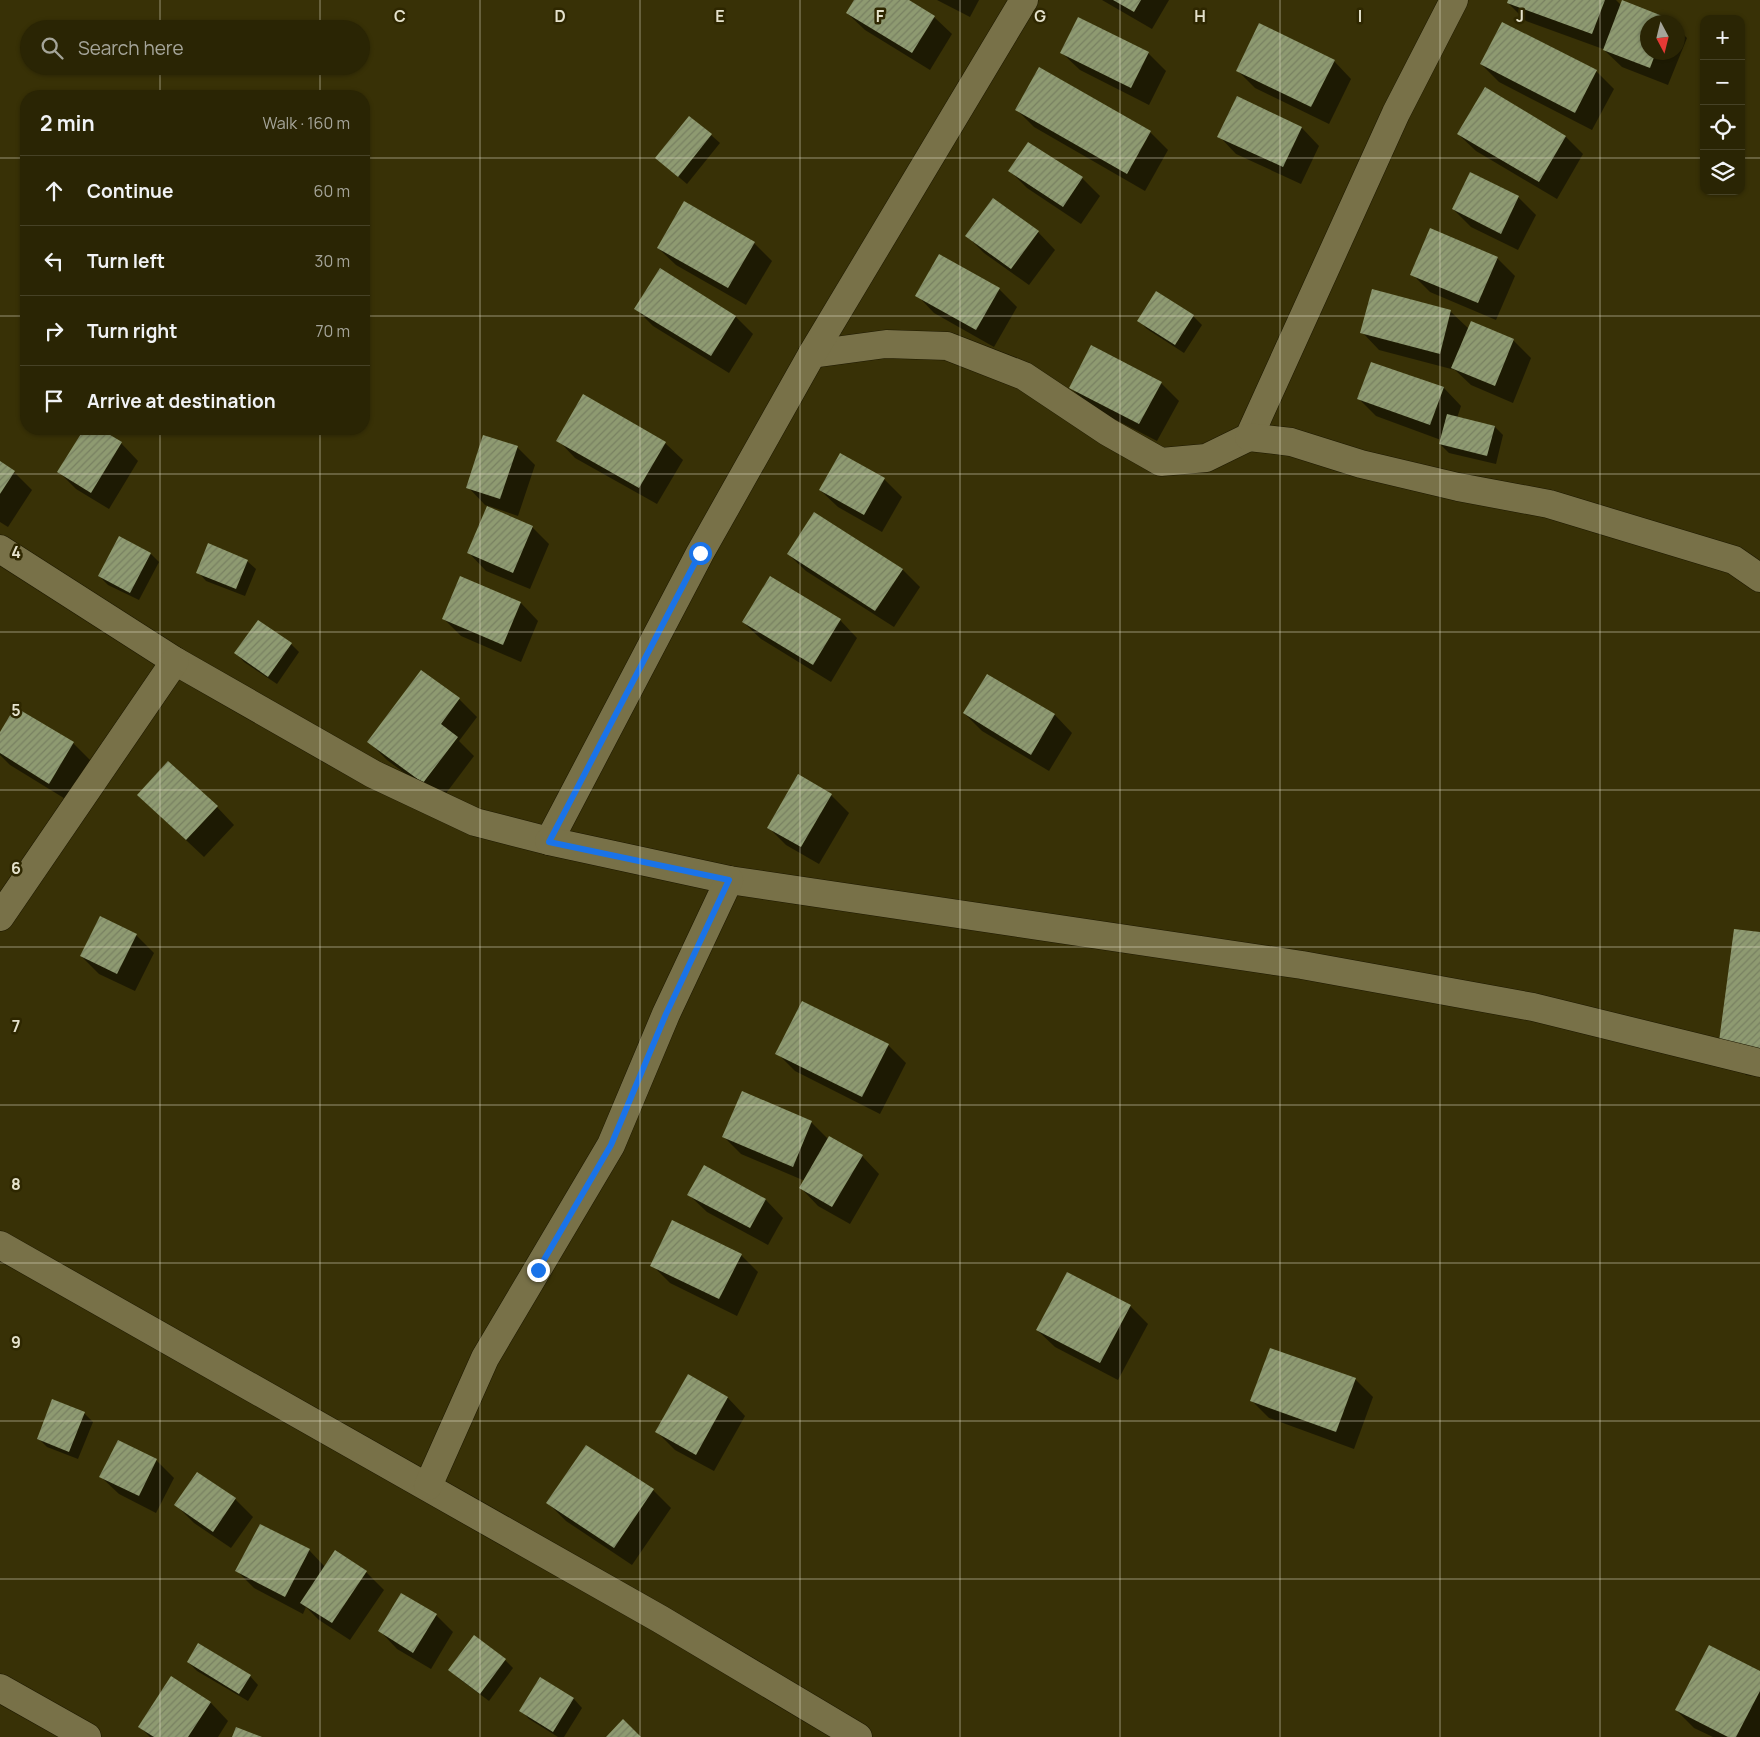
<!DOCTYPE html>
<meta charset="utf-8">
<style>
:root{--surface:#2a2504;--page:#322d0e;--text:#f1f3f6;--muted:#a5a59a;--line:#464226}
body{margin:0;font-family:Manrope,sans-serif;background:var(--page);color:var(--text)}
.controls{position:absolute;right:15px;top:15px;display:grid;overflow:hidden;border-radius:10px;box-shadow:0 1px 4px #0004}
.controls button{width:45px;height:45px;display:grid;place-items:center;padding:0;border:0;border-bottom:1px solid var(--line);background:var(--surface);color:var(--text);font:25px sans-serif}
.compass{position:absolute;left:1640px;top:15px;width:45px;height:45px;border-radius:50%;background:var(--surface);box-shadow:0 1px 4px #0004;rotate:173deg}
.stop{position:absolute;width:15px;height:15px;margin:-11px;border:4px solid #1a73e8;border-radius:50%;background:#fff}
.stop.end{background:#1a73e8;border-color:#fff;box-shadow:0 1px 5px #0008}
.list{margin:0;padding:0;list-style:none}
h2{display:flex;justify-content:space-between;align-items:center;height:65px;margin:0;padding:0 20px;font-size:21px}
h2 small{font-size:16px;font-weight:400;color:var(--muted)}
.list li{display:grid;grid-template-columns:32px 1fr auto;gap:15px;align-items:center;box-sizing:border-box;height:70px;padding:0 20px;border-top:1px solid var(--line)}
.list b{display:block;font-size:19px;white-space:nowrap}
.list em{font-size:16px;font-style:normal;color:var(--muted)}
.icon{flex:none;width:28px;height:28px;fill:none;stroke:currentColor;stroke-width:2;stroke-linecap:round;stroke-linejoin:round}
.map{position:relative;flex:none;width:1760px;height:1737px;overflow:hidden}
.search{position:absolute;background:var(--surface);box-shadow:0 1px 4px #0004;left:20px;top:20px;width:350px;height:55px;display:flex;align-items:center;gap:12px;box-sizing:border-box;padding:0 18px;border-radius:28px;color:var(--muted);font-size:19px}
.panel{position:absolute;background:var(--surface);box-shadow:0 1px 4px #0004;left:20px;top:90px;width:350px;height:345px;border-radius:20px}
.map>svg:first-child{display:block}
.shadow{fill:#0007}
.building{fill:url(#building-hatch)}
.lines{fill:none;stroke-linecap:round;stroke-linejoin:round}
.minor-casing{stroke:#1e1900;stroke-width:29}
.minor{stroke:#787148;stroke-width:28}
.route{stroke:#1a73e8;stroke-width:6}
.grid{fill:none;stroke:#e5e2cc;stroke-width:1;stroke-opacity:0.55}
.grid-label{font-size:16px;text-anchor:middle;font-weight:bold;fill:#e5e2cc;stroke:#2e2700;stroke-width:5;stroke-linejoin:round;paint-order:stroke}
</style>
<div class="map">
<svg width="1760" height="1737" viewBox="0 0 1760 1737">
<defs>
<pattern id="building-hatch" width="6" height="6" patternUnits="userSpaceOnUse" patternTransform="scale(1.25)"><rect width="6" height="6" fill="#8e9a71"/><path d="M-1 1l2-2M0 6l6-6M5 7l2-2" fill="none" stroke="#788061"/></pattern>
</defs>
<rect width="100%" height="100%" fill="#383106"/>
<g class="shadow">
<path d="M855,0h51l28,17 18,17 -22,36 -65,-40 -18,-17z"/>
<path d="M937,0h42l-9,17z"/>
<path d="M1102,0h67l-17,29z"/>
<path d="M1510,0h106l6,6 47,14 2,2h-23v30h30v-23l9,9 -19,47 -46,-18 -19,-18 -77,-28 -18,-18z"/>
<path d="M1062,53h86l18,18 -17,34 -69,-35z"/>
<path d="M1334,61l17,18 -22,45 -74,-36 -18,-18z"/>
<path d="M1481,64l115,7 18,18 -22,41 -93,-48z"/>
<path d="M1016,109l134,23 18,18 -23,41 -111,-64z"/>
<path d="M1302,128l17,18 -18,38 -65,-30 -17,-18z"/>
<path d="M1458,134l108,3 17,17 -26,45 -81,-48z"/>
<path d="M711,135l9,8 -33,41 -31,-26z"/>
<path d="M1010,171l72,7 18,18 -19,28 -54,-36z"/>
<path d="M1518,197l18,18 -18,35 -47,-23 -18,-18z"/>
<path d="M1038,232l17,18 -26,35 -45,-32 -17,-17z"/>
<path d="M754,243l18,18 -26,44 -70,-40 -18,-17z"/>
<path d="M1497,258l18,18 -19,44 -66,-28 -18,-18z"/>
<path d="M999,289l18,18 -23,40 -60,-34 -17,-18z"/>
<path d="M1373,291l78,21 18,17 44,11 18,18 -18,45 -42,-18 -16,-15 -76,-20 -17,-18z"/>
<path d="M1157,293l36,23 9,9 -18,28 -37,-24 -8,-8z"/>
<path d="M635,308l101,9 17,17 -24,39 -76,-47z"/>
<path d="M1372,363l72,25 17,18 -4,12 38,9 8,8 -7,29 -47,-11 -9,-9 1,-4 -65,-24 -18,-18z"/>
<path d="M1161,383l18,18 -22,40 -68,-35 -18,-18z"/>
<path d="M85,429h13l23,14 17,18 -29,48 -33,-20 -17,-17z"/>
<path d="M558,440l107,3 18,17 -26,44 -82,-46z"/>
<path d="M517,447l18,18 -17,51 -29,-10v2l43,19 17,17 -19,45 -44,-18 -17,-18 19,-47 -3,-1 -17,-18z"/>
<path d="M0,463l14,9 18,18 -24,37 -8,-5z"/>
<path d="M884,479l18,18 -20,35 -44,-25 -18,-17z"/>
<path d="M151,554l8,8 -20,38 -31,-15 -9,-9z"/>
<path d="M788,554l114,15 18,18 -26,40 -88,-56z"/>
<path d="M247,561l9,8 -11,27 -39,-15 -8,-9z"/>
<path d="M461,577l60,26 17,18 -17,41 -60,-26 -18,-18z"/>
<path d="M840,620l17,18 -26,44 -70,-43 -18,-17z"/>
<path d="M291,644l8,8 -22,32 -33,-22 -8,-9z"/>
<path d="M987,675l68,40 17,18 -23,38 -67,-40 -18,-18z"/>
<path d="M459,699l18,18 -18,24 15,15 -33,44 -54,-40 -18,-18z"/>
<path d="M16,709l57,34 18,18 -24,39 -57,-35 -10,-10v-21z"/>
<path d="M138,795l79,12 17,18 -30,32z"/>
<path d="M831,795l18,18 -30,51 -33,-19 -17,-17z"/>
<path d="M1760,934v143l-14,-2 -27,-26z"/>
<path d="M136,935l18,18 -19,38 -36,-17 -18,-18z"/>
<path d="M888,1045l18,18 -26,51 -85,-43 -18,-18z"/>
<path d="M811,1122l18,18 33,16 17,18 -29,50 -32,-18 -17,-18 4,-7 -64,-27 -17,-17z"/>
<path d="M704,1166l62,34 17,18 -15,27 -61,-33 -18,-17z"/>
<path d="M741,1255l17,17 -21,44 -67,-33 -18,-18z"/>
<path d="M1130,1306l18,18 -30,56 -63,-33 -18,-17z"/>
<path d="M688,1376l40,22 17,18 -31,55 -39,-21 -18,-18z"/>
<path d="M1355,1379l18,18 -19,52 -85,-31 -17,-17z"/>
<path d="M84,1413l9,9 -15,37 -31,-12 -9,-9z"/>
<path d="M119,1442l37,18 18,18 -18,35 -37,-19 -18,-17z"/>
<path d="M586,1446l67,44 18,18 -39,57 -66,-44 -18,-18z"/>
<path d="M235,1499l18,18 -22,31 -37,-25 -18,-18z"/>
<path d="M309,1550l16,17 41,5 18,18 -34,50 -31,-20 -13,-13 -3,7 -49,-26 -17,-17z"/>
<path d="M436,1615l17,17 -22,37 -34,-20 -17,-18z"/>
<path d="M505,1660l8,8 -24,33 -31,-23 -8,-8z"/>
<path d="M188,1662l62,14 8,9 -10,16 -51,-30z"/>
<path d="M1760,1672v65h-47l-19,-9 -18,-18z"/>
<path d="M172,1678l39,25 17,18 -10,16h-68l-11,-11z"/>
<path d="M540,1679l34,20 8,9 -18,29h-6l-29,-18 -8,-9z"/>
</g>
<g class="building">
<path d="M854,0h55l26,16 -23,37 -66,-40z"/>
<path d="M1113,0h28l-7,12z"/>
<path d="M1508,0h97l-13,34 -85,-31z"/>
<path d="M1622,0l48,19 -1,3h-21v30h8l-6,16 -47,-18z"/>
<path d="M1078,17l71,35 -18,36 -71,-35z"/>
<path d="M1502,22l95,48 -22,43 -95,-49z"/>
<path d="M1259,23l76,37 -24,47 -75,-36z"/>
<path d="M1039,67l112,64 -24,43 -112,-64z"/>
<path d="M1485,87l81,49 -27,46 -82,-48z"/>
<path d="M1237,96l65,31 -19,40 -66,-30z"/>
<path d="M689,116l23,18 -34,43 -23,-19z"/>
<path d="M1028,142l55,35 -20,30 -55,-36z"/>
<path d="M1470,172l49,24 -18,38 -49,-25z"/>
<path d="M993,198l46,33 -28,38 -46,-33z"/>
<path d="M684,201l71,41 -27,46 -71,-40z"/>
<path d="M1430,228l68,29 -20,46 -68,-28z"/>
<path d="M939,254l61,34 -24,42 -61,-34z"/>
<path d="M660,268l76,48 -25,40 -77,-47z"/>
<path d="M1372,289l79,21 -11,44 -80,-21z"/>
<path d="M1156,291l38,24 -19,30 -38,-24z"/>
<path d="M1471,321l43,18 -19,47 -44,-18z"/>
<path d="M1091,345l71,37 -23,42 -70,-36z"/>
<path d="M1371,362l73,25 -14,38 -73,-26z"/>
<path d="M583,394l83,48 -27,46 -83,-47z"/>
<path d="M1447,414l48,12 -8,30 -48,-12z"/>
<path d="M84,429h16l22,13 -31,51 -34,-21z"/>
<path d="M483,435l35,11 -18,53 -34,-11z"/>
<path d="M840,453l45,25 -21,37 -45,-25z"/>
<path d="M0,461l15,10 -15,23z"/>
<path d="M487,506l46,20 -20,47 -46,-20z"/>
<path d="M814,512l89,57 -28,42 -88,-57z"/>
<path d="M119,536l32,17 -21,40 -32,-17z"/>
<path d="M208,543l40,17 -12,29 -40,-16z"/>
<path d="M460,576l61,26 -18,43 -61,-26z"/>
<path d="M770,576l71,43 -28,46 -71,-43z"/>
<path d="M258,620l34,23 -24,34 -34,-24z"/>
<path d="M421,670l39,28 -19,26 17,13 -35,46 -56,-41z"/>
<path d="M987,674l68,40 -24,41 -68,-42z"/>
<path d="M15,707l59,35 -25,42 -49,-31v-21z"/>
<path d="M168,761l50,45 -32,34 -49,-45z"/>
<path d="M798,774l34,20 -31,53 -34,-19z"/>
<path d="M100,916l37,18 -20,40 -37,-18z"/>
<path d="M1734,929l26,3v123l-42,-6z"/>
<path d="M802,1001l87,43 -27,53 -87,-43z"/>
<path d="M742,1091l70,30 -19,46 -71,-30z"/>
<path d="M829,1136l34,19 -31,52 -33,-19z"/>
<path d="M704,1165l62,34 -16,29 -63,-33z"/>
<path d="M672,1220l70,34 -23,45 -69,-33z"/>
<path d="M1067,1272l64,33 -31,58 -64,-33z"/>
<path d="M1270,1348l86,30 -20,54 -86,-31z"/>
<path d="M688,1374l40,23 -32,58 -41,-23z"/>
<path d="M52,1399l33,13 -16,40 -32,-13z"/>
<path d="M118,1440l39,19 -18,37 -40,-19z"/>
<path d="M586,1445l68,44 -40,59 -68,-45z"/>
<path d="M197,1472l39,26 -23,34 -39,-27z"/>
<path d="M260,1524l50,25 -25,48 -50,-26z"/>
<path d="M335,1550l32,21 -35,52 -32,-20z"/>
<path d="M401,1593l36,21 -24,39 -35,-22z"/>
<path d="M474,1635l32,24 -26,35 -32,-24z"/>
<path d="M198,1643l53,32 -12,19 -52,-32z"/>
<path d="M1709,1645l51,26v20l-24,46h-8l-53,-27z"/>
<path d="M171,1676l40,26 -23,35h-34l-16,-10z"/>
<path d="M540,1677l34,21 -21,34 -34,-21z"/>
<path d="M623,1719l18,18h-35z"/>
<path d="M236,1727l26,10h-30z"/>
</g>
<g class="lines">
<defs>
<g id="minor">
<path d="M812,354l74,-10 61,2 77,30 84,56 53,30 45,-4 43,-21 147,-324 58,-113"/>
<path d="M1249,437l42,5 70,22 97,23 91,17 185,56 26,18"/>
<path d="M0,549l175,112 198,113 102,48 74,19 151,-288 112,-199 212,-354"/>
<path d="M549,841l180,39 573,85 231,42 227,56"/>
<path d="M0,917l175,-256"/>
<path d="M0,1245l660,374 198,118"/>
<path d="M428,1486l57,-128 126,-213 55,-131 63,-134"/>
<path d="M0,1688l87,49"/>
</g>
</defs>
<use href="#minor" class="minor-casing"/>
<use href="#minor" class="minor"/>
</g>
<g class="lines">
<path class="route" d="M538,1270l73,-125 55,-131 63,-134 -180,-38 151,-289"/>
</g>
<path class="grid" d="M160,0v29M320,0v29M480,0v1737M640,0v1737M800,0v1737M960,0v1737M1120,0v1737M1280,0v1737M1440,0v1737M1600,0v1737M160,66v30M320,66v30M0,158h26M364,158h1340M1741,158h19M0,316h26M364,316h1396M160,429v1308M320,429v1308M0,474h1760M0,632h1760M0,790h1760M0,947h1760M0,1105h1760M0,1263h1760M0,1421h1760M0,1579h1760"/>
<g class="grid-label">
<text x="400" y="22">C</text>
<text x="560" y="22">D</text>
<text x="720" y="22">E</text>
<text x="880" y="22">F</text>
<text x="1040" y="22">G</text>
<text x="1200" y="22">H</text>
<text x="1360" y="22">I</text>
<text x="1520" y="22">J</text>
<text x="16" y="558">4</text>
<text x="16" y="716">5</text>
<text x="16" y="874">6</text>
<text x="16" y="1032">7</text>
<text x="16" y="1190">8</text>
<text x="16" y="1348">9</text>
</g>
</svg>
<div class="controls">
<button>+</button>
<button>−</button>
<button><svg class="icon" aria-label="locate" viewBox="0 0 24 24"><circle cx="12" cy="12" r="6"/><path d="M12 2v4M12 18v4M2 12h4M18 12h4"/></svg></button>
<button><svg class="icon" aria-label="layers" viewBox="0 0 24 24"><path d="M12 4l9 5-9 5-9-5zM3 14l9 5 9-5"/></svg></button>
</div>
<svg class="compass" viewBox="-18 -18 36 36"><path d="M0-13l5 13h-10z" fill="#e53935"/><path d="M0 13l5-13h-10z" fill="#a5a59a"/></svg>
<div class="stop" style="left:700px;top:553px"></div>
<div class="stop end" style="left:538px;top:1270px"></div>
<div class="search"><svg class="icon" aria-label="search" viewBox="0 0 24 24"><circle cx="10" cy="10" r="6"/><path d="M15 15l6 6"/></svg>Search here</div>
<section class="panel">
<h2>2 min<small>Walk · 160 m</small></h2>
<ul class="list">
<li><svg class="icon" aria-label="ahead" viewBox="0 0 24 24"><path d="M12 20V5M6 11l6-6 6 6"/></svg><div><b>Continue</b></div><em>60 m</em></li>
<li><svg class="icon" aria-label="left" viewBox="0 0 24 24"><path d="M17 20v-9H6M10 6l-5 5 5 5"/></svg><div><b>Turn left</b></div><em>30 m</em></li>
<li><svg class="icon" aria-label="right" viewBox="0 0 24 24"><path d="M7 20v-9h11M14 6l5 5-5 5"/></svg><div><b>Turn right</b></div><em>70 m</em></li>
<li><svg class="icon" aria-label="arrive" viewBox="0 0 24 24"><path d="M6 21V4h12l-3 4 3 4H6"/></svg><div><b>Arrive at destination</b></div></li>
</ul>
</section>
</div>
